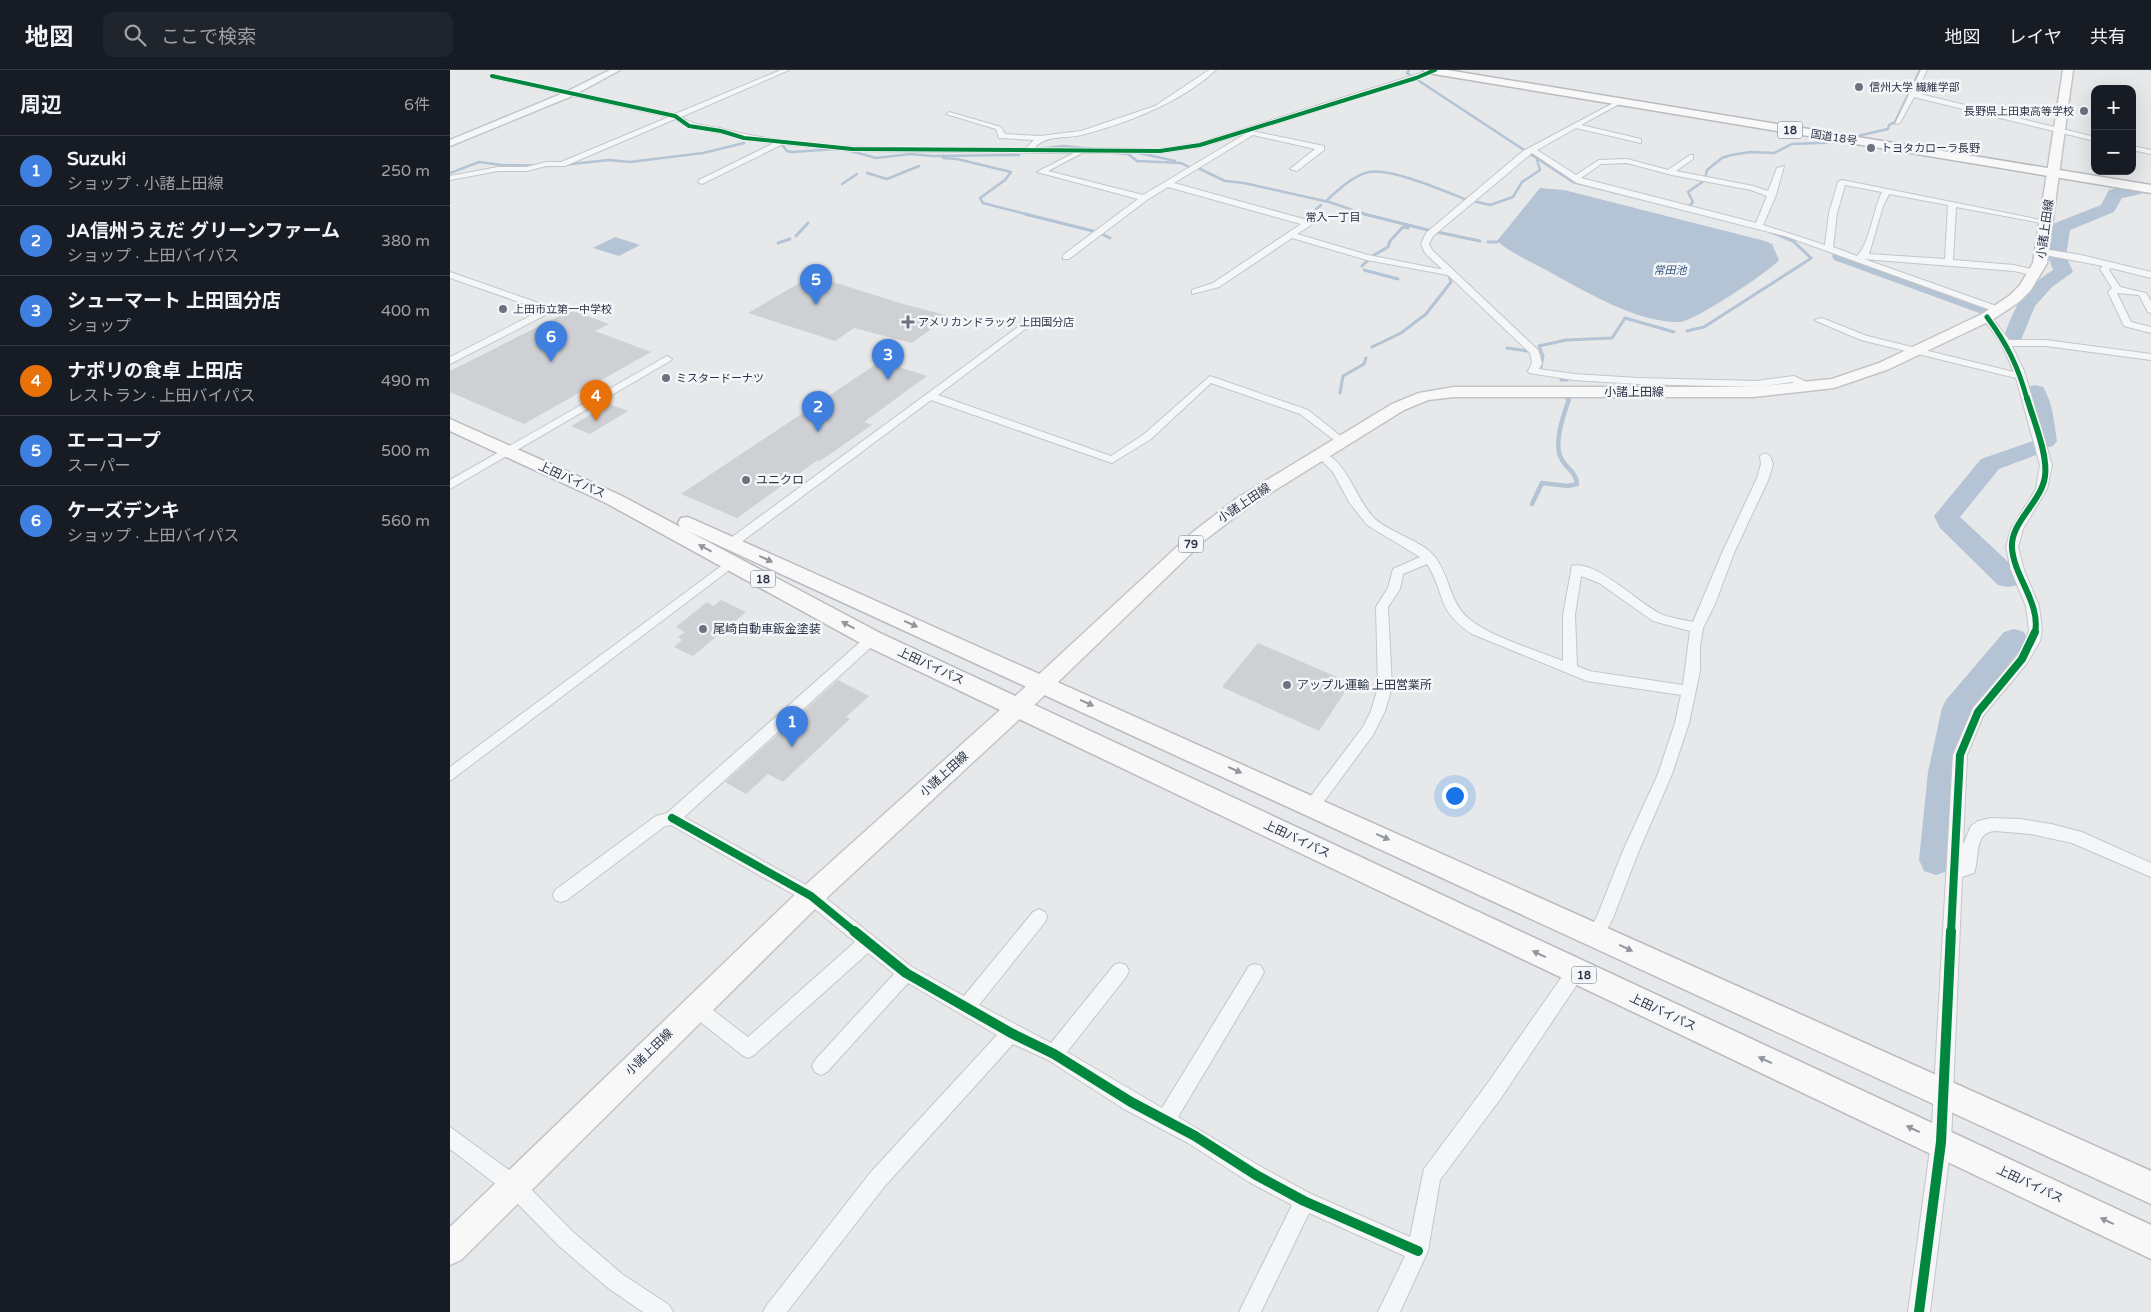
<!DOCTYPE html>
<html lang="ja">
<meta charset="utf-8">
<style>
:root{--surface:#171b24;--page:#20242c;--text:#f1f3f6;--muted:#9ea1a6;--line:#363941;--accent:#7c3aed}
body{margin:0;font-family:"Varela Round","Noto Sans JP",sans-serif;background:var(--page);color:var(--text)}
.controls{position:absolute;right:15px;top:15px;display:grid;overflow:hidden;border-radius:10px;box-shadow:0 5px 20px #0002}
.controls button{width:45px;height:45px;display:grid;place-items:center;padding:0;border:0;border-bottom:1px solid var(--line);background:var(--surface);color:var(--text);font:25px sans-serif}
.you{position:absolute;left:1004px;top:725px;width:18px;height:18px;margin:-12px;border:4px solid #fff;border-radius:50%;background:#1a73e8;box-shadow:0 0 0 8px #1a73e833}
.badge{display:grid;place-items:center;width:32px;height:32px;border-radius:50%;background:var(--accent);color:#fff;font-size:16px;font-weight:700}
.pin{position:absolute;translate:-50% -41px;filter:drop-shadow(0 1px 2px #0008)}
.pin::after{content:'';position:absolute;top:26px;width:18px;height:15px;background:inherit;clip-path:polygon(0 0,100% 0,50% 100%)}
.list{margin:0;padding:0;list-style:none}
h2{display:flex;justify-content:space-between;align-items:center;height:65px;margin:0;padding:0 20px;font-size:21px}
h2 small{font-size:16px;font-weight:400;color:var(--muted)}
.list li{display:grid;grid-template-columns:32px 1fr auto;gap:15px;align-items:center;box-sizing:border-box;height:70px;padding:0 20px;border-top:1px solid var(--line)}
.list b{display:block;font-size:19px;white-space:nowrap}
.list p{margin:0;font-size:16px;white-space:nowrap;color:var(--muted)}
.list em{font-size:16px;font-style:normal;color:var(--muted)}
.icon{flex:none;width:28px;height:28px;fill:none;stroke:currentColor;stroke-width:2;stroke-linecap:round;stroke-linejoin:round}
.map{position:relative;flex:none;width:1701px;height:1242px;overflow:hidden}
header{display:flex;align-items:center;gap:30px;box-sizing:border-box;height:70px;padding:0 25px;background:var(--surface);border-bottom:1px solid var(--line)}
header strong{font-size:24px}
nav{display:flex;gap:28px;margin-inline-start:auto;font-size:18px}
.search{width:350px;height:45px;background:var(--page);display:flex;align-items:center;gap:12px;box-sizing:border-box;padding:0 18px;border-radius:10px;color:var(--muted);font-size:19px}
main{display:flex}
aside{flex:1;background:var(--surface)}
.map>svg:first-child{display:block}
.water{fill:#b4c4d5}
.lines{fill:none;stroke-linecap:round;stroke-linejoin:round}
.stream-far2{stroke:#b4c4d5;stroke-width:2.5}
.stream-far1{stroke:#b4c4d5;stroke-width:3}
.stream{stroke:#b4c4d5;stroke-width:4.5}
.river{fill:#b4c4d5;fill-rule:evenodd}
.building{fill:#ced0d3}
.minor-casing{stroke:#c4c6c8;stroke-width:2}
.tertiary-casing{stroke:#c4c6c8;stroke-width:3}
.primary-casing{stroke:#c2c5c8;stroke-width:3}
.trunk-casing{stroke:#b8bbbf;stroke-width:3}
.minor{fill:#f5f6f7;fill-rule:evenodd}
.tertiary{fill:#f5f6f7;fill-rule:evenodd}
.primary{fill:#f8f8f8;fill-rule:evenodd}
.trunk{fill:#f8f8f8;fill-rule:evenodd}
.cycleway-far4-casing{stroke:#f4f6f9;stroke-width:5.5}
.cycleway-far3-casing{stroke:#f4f6f9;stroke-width:7}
.cycleway-far2-casing{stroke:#f4f6f9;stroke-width:9}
.cycleway-far1-casing{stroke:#f4f6f9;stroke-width:11}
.cycleway-casing{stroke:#f4f6f9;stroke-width:13}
.cycleway-far4{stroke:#00873e;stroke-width:4}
.cycleway-far3{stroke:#00873e;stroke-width:5}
.cycleway-far2{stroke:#00873e;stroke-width:6}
.cycleway-far1{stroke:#00873e;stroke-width:8}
.cycleway{stroke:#00873e;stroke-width:10}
.oneway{fill:#92969e}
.poi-dot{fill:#6c737f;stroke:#f4f6f9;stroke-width:2}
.labels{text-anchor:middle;stroke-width:5;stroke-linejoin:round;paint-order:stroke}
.far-poi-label{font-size:11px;fill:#2b3445;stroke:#f4f6f9;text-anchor:start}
.shield{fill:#f4f6f9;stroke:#676e7b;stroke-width:1}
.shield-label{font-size:11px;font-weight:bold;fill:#2b3445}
.far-street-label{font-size:11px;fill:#2b3445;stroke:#f4f6f9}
.far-neighbourhood-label{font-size:11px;fill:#1d2536;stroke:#f4f6f9}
.far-water-label{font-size:11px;font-style:italic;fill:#34527a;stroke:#f4f6f9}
.street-label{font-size:12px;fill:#2b3445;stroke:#f4f6f9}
.poi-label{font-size:12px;fill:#2b3445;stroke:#f4f6f9;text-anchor:start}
</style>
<header>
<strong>地図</strong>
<div class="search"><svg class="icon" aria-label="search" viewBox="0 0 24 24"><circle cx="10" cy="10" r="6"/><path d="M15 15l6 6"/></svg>ここで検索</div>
<nav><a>地図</a><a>レイヤ</a><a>共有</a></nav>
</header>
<main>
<aside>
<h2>周辺<small>6件</small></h2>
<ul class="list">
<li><span class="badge" style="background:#3f7fe0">1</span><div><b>Suzuki</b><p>ショップ · 小諸上田線</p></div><em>250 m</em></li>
<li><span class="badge" style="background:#3f7fe0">2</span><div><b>JA信州うえだ グリーンファーム</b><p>ショップ · 上田バイパス</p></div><em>380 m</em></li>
<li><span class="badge" style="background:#3f7fe0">3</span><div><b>シューマート 上田国分店</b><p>ショップ</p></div><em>400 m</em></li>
<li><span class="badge" style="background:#e8710a">4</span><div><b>ナポリの食卓 上田店</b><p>レストラン · 上田バイパス</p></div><em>490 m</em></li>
<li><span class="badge" style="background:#3f7fe0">5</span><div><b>エーコープ</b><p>スーパー</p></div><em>500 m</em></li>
<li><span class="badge" style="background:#3f7fe0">6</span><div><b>ケーズデンキ</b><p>ショップ · 上田バイパス</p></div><em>560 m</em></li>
</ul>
</aside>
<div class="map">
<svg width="1701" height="1242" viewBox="0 0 1701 1242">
<rect width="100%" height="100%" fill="#e6e8ea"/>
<g class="water">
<path d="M1090,118l24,2 201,51 7,3 7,16c-10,12 -86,62 -99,62 -44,1 -97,-32 -134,-52 -17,-9 -35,-17 -49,-29z"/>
<path d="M165,167l25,8 -21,11 -26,-8z"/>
</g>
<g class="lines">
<g class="stream-far2">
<path d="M959,0l-2,3 166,109 77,19"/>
<path d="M1403,67l35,-8 1,-4 6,-3 25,-52"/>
<path d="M333,76l4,5 5,1 45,-3"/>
<path d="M586,79l28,-3 29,3"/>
<path d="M397,80l29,8 35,-4 21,2 87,-1"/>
<path d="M652,82l26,2 9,7 44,2 10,5"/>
<path d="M689,83l36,8"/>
<path d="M493,88l14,1 54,13 -6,8 -25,18 3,5 47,12"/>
<path d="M750,99l25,12 19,2 85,19 39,13"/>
<path d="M0,103l29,-11 23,3 51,1 56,-6 21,2 73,-9 41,-10"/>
<path d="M417,103l20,6 32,-13"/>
<path d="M392,114l15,-10"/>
<path d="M877,130c11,-10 27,-25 42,-28 23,-4 75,19 98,28"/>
<path d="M1023,131l17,4 23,-8 9,-15 18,-12 -3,-10"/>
<path d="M1239,136l4,-4 -5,-10 17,-12 2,-10 15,-12 9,-3 20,-3 23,1 18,-9 51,-2"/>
<path d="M859,145l12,-10"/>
</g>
<g class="stream-far1">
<path d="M575,144l68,17"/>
<path d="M914,144l68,17"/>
<path d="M855,148l5,-4"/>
<path d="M987,162l43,9"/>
<path d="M1321,162l22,9 18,17"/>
<path d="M650,163l10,5"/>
<path d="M346,166l12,-13"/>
<path d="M1038,172h9"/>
<path d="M328,173l12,-4"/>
<path d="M924,185l14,-8 2,-6 13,-14 5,1"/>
<path d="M912,196l7,-7"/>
<path d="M914,200l34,9"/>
<path d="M1237,261l17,-4 106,-68"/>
<path d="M922,277l29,-14 25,-19 25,-32 -2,-7"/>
<path d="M1057,278l21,3"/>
<path d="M1091,297l2,-11 -4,-10 27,-6 46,-2 13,-20 49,14"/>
<path d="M1111,310h6"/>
<path d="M890,323l3,-17 21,-12 2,-6"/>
<path d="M1113,325l6,4"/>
</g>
<path class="stream" d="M1082,434l10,-21 26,3 9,-2c-1,-13 -11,-15 -16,-26 -8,-15 3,-44 8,-59l-2,-1"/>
<g class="river">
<path d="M1685,115l6,1 2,4 -2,4 -19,4 -8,14 -44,18 -4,26 7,16 -21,15 -17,19 -14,34 -7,2 -7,-2 -3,-4c11,-30 20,-48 49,-66l-5,-14 4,-29 3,-4 46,-18 8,-15z"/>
<path d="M1391,180l155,56 3,4 -3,4 -7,2 -7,-2 -148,-54 -2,-4 2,-4z"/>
<path d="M1585,315l8,2c10,16 11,36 14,54l-4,5 -8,2 -4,5 -42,16 -39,48 58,54 4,7 -4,7 -10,2 -10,-2 -58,-57 -6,-12 47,-57 52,-18 -3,-31 -6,-18 3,-5z"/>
<path d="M1564,559l10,3 4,8 -57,72 -11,60 -7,88 -5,11 -12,4 -12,-4 -5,-11 9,-88 14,-64 4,-8 58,-68z"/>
</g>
</g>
<g class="building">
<path d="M367,207l86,27 46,12 -37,27 -58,-15 -19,13 -87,-28 53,-31 5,1z"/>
<path d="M121,240l38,14 -14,7 56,21 -127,72 -74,-32v-21z"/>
<path d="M431,291l46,15 -63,46 8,3 -52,36 -2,-1 -81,58 -56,-24z"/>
<path d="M159,334l19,7 -38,23 -19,-8z"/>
<path d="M271,530l25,12 -53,44 -19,-9 8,-7 -4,-3 7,-5 -9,-5 31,-25 7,4z"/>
<path d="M808,573l93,40 -32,48 -97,-44z"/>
<path d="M388,610l31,16 -23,21 4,2 -67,63 -15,-8 -22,20 -21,-12z"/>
</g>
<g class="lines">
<defs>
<g id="minor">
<path d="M331,0h8l-108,47c13,9 26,8 42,12 98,25 203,18 303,19l8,-8 -35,-2 -3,-9 -50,-15 3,-2 52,15 4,7 35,2 41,-5 74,-25 54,-36h7c-35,32 -86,52 -131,64 -19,6 -36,-1 -51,14l126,1 39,-6 231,-73h8l-20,9 -166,52 72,15v4l-27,21 -7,-2 25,-20 -62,-14 -79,48 137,38v4l-14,9 71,21 71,14h3l-17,-16 -4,-9 5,-11 97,-82 96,-51 2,3 -40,22 60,14v4l-65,-15 -39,22 39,25 23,-15 28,-1 41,11 22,-15h3v4l-17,12 77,15 15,5 9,-23 7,-2 -8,29 -13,30 62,20 4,-32 9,-31 4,-2 209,42 -4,2 -91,-17 -3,53 61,5 25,6 1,2 -4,3 -22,-5 -150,-12 138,49 2,2 -5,3 -214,-77 -208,-53 -45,-30 -99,83 -4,8 3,6 106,100 4,13 -3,6 35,5 64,4 118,3 38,-5 19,9 1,2 -5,3 -17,-8 -36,5 -118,-3 -64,-4 -45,-7 -1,-2 4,-8 -2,-10 -82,-78 -81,-15 -75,-22 -73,49 -27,7v-4l21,-7 88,-59 -133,-37 -21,13 -78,59h-6v-4l75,-56 -101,-27 37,-19 -222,-2 -69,-7 -81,40 -4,-2 1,-2 75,-37c-20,-2 -35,-6 -55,-10 -18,-4 -28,-3 -44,-14l-110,47h-19l-19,5h-29l-48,9v-4l48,-9h29l19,-5h15l108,-45 -177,-39 -2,-3 185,39zM797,63l-104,62 -95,-24 34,-18h78l40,-6zM1177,93l45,12 79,15 16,6 -11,27 -175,-45 20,-14zM1395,115l37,7c-9,18 -12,51 -25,64l-24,-9 4,-34zM1439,124l59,11 -3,54 -76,-5 14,-48z"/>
<path d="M1471,0h6l-11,23 179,44v4l-181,-44 -14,26 -5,1z"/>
<path d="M1682,76l19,4v4l-19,-4z"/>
<path d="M1593,179l38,6 70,17v6l-40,-10 -2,2 11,17 26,6 5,8v12l-3,-1 -9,-17 -22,-2 14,29 20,5v6l-27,-7 -16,-34 4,-4 -12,-19 3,-3 -63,-12 -1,-2z"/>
<path d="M0,202l103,36 2,2 -105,54v-7l92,-47 -92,-32z"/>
<path d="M1534,245h6l19,25h37l105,14v6l-105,-14h-34l12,25 28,94 -5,24 -24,40 -5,18 6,23 15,36 3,24 -2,11 -13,22 -44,53 -16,39 -4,90 8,-19 7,-5 13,-3 29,1 31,5 31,8 69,31v14l-79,-34 -41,-9 -36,-3c-22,1 -15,28 -21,42l-12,4 -11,265 -21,170h-22l23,-170 22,-387 20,-47 45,-53 8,-14 3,-11 -3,-24 -15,-36 -5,-23 5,-18 25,-40 4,-24 -24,-87 -155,-38 -47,-20 8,-2 45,18 147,36 -13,-29 -19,-26z"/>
<path d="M579,249l3,1v4l-94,71 173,61 32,-21 67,-59 98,34 39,31 -5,3 -4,-1 -38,-29 -89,-31 -60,56 -39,24 -181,-63 -195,146h-8l-2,-3 2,-3z"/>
<path d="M217,286l5,3 -2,2 -220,128v-9z"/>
<path d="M871,382c25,6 35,49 54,67 14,13 49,23 60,38 15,19 14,44 32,60 20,19 69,33 96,44v-46l9,-49c24,-7 69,40 91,49 9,3 21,5 30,7l29,-69 35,-75 4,-14 -1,-8 5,-3 5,3 3,8 -4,14 -35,75 -19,51 -12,24 -3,19v24l-11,52 -17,51 -34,79 -25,65 -11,22 -6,2 -6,-2 -2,-6 10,-20 24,-61 36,-79 17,-51 6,-28 -94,-14 -115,-47c-37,-25 -25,-38 -45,-70l-24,10 -3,15 -12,18 4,80 -7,24 -12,24 -56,76 -5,1 -5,-1 -3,-5 3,-5 56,-74 8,-16 7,-24 -2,-80 12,-19 5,-19 27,-12 -53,-32 -18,-23 -16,-30 -17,-17zM1131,506l18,7 54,38 37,10 -7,54 -94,-14 -12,-5 -2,-51z"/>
<path d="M282,488l6,4 -2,3 -286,216v-14z"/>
<path d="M422,564l7,5 -2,3 -193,175 133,74 95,76 52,29 69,-84 6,-3 6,3 2,5 -2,5 -66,83 72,38 63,-78 6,-2 6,2 3,6 -3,6 -59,75 95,56 87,-142 6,-2 6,2 3,6 -3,6 -83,139 85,51 48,26 99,43 14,-68 63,-85 83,-119 6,-2 6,2 3,6 -3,6 -81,121 -61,82 -12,71 -28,61h-22l27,-56 -96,-43 -48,99h-22l53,-107 -43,-23 -61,-39 -64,-34 -76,-49 -35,-16 -129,143 -97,125h-24l4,-7 103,-132 127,-138 -89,-52 -81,89 -6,3 -6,-3 -3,-6 3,-6 79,-86 -26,-21 -114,102 -6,3 -6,-3 -53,-42 -3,-6 3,-6 6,-3 6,3 47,36 107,-95 -50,-41 -134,-76 -6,1 -98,74 -6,2 -6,-2 -2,-5 2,-5 101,-74 11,-3 200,-177z"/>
<path d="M0,1057l70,51 53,54 49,42 47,31 4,7h-30l-35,-24 -49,-42 -53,-54 -56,-43z"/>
</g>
<path id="tertiary" d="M160,0h10l-48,26 -122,50v-6l116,-48z"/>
<path id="primary" d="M1613,0h10l-26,193 -16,27 -12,12 -27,18 -103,49 -55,19 -81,9h-299l-26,3 -24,10 -156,97 -43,33 -179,173 -206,191 -359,356 -11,5v-38l352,-339 208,-187 183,-169 43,-33 156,-95 27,-11 35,-6h299l79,-8 47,-16 103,-49 27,-18 11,-11 13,-22z"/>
<g id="trunk">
<path d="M973,0h24l704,115v8l-723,-120z"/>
<path d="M0,349l170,76 260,138 1271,592v34l-1287,-614 -258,-142 -156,-72z"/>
<path d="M238,447l1463,654v33l-1470,-676 -3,-5 3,-5z"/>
</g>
</defs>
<use href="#minor" class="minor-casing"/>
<use href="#tertiary" class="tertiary-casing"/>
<use href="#primary" class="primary-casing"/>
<use href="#trunk" class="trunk-casing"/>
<use href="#minor" class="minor"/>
<use href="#tertiary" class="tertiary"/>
<use href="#primary" class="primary"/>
<use href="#trunk" class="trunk"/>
<defs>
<path id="cycleway-far4" d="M42,6l183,40 14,10 32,5 23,7 108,11 308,2 40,-6 216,-67 19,-8"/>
<path id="cycleway-far3" d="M1537,247c20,27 31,49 40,82"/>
<path id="cycleway-far2" d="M1577,328c6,21 21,56 18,78 -3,26 -35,46 -33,72 2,29 29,55 23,85"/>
<g id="cycleway-far1">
<path d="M222,748l139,78 44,36"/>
<path d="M1501,862l9,-177 18,-43 44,-53 13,-27"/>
</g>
<g id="cycleway">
<path d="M404,861l52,42 105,60 43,21 77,48 64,34 61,39 48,26 114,50"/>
<path d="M1469,1242l22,-170 10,-211"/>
</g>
</defs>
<use href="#cycleway-far4" class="cycleway-far4-casing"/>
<use href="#cycleway-far3" class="cycleway-far3-casing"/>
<use href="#cycleway-far2" class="cycleway-far2-casing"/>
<use href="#cycleway-far1" class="cycleway-far1-casing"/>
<use href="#cycleway" class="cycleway-casing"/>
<use href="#cycleway-far4" class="cycleway-far4"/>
<use href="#cycleway-far3" class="cycleway-far3"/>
<use href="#cycleway-far2" class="cycleway-far2"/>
<use href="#cycleway-far1" class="cycleway-far1"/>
<use href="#cycleway" class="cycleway"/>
</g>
<defs><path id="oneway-solid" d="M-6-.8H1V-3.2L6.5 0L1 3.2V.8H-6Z" transform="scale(1.25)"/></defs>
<g class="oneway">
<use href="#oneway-solid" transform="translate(255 478) rotate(-152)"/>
<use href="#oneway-solid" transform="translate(316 489) rotate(25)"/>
<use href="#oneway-solid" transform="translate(461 554) rotate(24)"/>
<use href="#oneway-solid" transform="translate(398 555) rotate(-151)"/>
<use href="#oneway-solid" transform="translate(637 633) rotate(24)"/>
<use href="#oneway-solid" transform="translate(785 700) rotate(24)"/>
<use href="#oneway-solid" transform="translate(933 767) rotate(24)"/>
<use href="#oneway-solid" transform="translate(1176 878) rotate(25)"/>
<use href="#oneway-solid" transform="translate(1089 884) rotate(-155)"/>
<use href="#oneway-solid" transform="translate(1315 990) rotate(-155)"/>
<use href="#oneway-solid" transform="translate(1463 1059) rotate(-155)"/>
<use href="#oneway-solid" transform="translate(1657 1151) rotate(-155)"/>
</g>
<g class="poi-dot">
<circle cx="1409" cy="17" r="5"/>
<circle cx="1634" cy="41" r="5"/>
<circle cx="1421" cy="78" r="5"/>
<circle cx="53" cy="239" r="5"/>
<path d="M455.5 244.5h5v5h5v5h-5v5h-5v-5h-5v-5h5z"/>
<circle cx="216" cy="308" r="5"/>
<circle cx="296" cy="410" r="5"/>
<circle cx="253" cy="559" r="5"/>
<circle cx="837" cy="615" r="5"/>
</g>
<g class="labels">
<g class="far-poi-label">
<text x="1419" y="21">信州大学 繊維学部</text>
<text x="1624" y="45" text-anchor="end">長野県上田東高等学校</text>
<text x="1431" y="82">トヨタカローラ長野</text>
<text x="63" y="243">上田市立第一中学校</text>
<text x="468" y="256">アメリカンドラッグ 上田国分店</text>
<text x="226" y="312">ミスタードーナツ</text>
</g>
<g class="shield">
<rect x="1327.5" y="51.5" width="25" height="17" rx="4"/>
<rect x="728.5" y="465.5" width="25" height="17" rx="4"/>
<rect x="300.5" y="500.5" width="25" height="17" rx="4"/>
<rect x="1121.5" y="896.5" width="25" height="17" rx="4"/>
</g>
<g class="shield-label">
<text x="1340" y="64">18</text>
<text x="741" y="478">79</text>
<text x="313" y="513">18</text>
<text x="1134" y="909">18</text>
</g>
<g class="far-street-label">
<text transform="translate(1384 67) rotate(9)" y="4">国道18号</text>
</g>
<g class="far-neighbourhood-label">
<text x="883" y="151">常入一丁目</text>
</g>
<g class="far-water-label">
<text x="1220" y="204">常田池</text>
</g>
<g class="street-label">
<text transform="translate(1595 159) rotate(-82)" y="4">小諸上田線</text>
<text x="1184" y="326">小諸上田線</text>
<text transform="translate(122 410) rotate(24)" y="4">上田バイパス</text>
<text transform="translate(794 433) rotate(-34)" y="4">小諸上田線</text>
<text transform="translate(481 596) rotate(25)" y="4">上田バイパス</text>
<text transform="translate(494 704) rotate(-42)" y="4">小諸上田線</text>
<text transform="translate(847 769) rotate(25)" y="4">上田バイパス</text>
<text transform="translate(1213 942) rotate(25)" y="4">上田バイパス</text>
<text transform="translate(199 982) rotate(-44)" y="4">小諸上田線</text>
<text transform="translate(1580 1114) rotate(25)" y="4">上田バイパス</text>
</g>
<g class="poi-label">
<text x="306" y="414">ユニクロ</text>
<text x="263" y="563">尾崎自動車鈑金塗装</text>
<text x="847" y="619">アップル運輸 上田営業所</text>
</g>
</g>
</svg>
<div class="controls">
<button>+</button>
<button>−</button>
</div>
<div class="you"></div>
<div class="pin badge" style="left:342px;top:677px;background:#3f7fe0">1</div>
<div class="pin badge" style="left:368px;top:362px;background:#3f7fe0">2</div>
<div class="pin badge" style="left:438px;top:310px;background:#3f7fe0">3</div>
<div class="pin badge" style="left:146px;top:351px;background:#e8710a">4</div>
<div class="pin badge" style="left:366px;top:235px;background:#3f7fe0">5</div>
<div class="pin badge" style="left:101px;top:292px;background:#3f7fe0">6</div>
</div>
</main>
